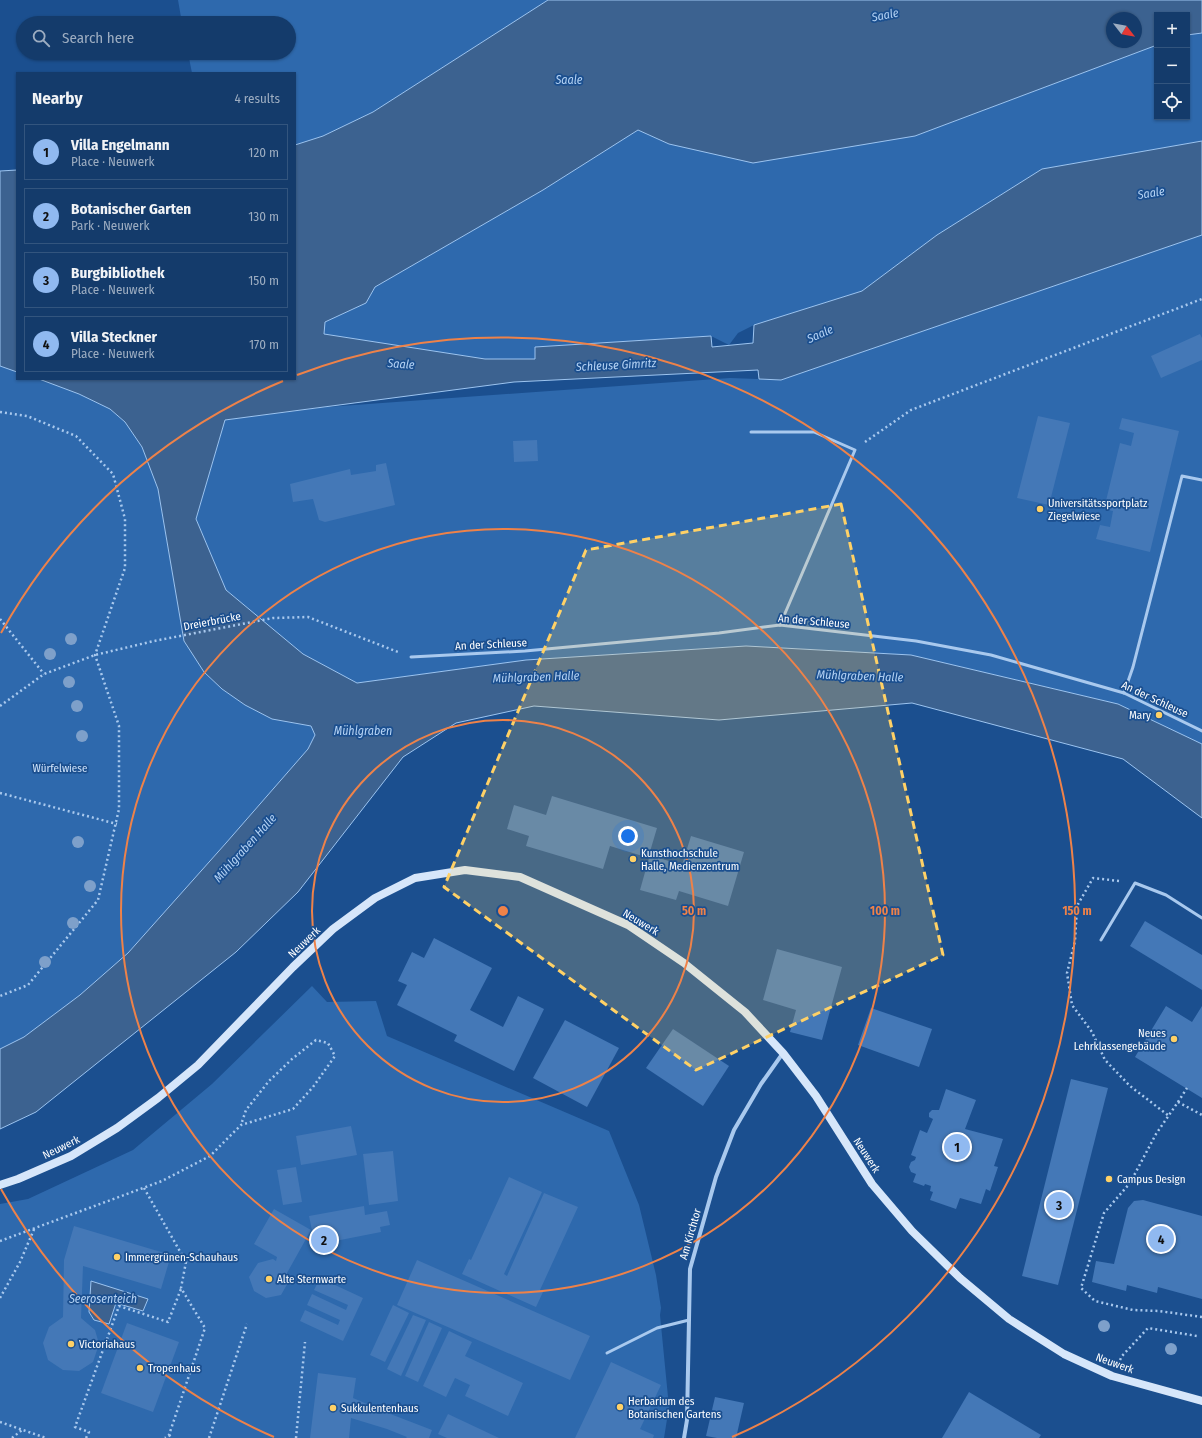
<!DOCTYPE html>
<meta charset="utf-8">
<style>
:root{--surface:#143b6b;--page:#1d4271;--text:#f1f3f6;--muted:#9dadc1;--line:#33557e;--accent:#90b9f0}
body{margin:0;font-family:"Fira Sans Condensed",sans-serif;background:var(--page);color:var(--text)}
.controls{position:absolute;right:12px;top:12px;display:grid;overflow:hidden;border-radius:0px;box-shadow:0 1px 3px #0004}
.controls button{width:36px;height:36px;display:grid;place-items:center;padding:0;border:0;border-bottom:1px solid var(--line);background:var(--surface);color:var(--text);font:20px sans-serif}
.compass{position:absolute;left:1106px;top:12px;width:36px;height:36px;border-radius:50%;background:var(--surface);box-shadow:0 1px 3px #0004;rotate:121deg}
.you{position:absolute;left:628px;top:836px;width:14px;height:14px;margin:-10px;border:3px solid #fff;border-radius:50%;background:#1a73e8;box-shadow:0 0 0 6px #1a73e833}
.badge{display:grid;place-items:center;width:26px;height:26px;border-radius:50%;background:var(--accent);color:#111;font-size:13px;font-weight:700}
.pin{position:absolute;translate:-50% -50%;border:2px solid #fff;box-shadow:0 1px 4px #0006}
.list{margin:0;padding:0;list-style:none}
h2{display:flex;justify-content:space-between;align-items:center;height:52px;margin:0;padding:0 16px;font-size:17px}
h2 small{font-size:13px;font-weight:400;color:var(--muted)}
.list li{display:grid;grid-template-columns:26px 1fr auto;gap:12px;align-items:center;box-sizing:border-box;height:56px;margin:0 8px 8px;padding:0 8px;border:1px solid var(--line);border-radius:0px}
.list b{display:block;font-size:15px;white-space:nowrap}
.list p{margin:0;font-size:13px;white-space:nowrap;color:var(--muted)}
.list em{font-size:13px;font-style:normal;color:var(--muted)}
.icon{flex:none;width:22px;height:22px;fill:none;stroke:currentColor;stroke-width:2;stroke-linecap:round;stroke-linejoin:round}
.map{position:relative;flex:none;width:1202px;height:1438px;overflow:hidden}
.search{position:absolute;background:var(--surface);box-shadow:0 1px 3px #0004;left:16px;top:16px;width:280px;height:44px;display:flex;align-items:center;gap:10px;box-sizing:border-box;padding:0 14px;border-radius:22px;color:var(--muted);font-size:15px}
.panel{position:absolute;background:var(--surface);box-shadow:0 1px 3px #0004;left:16px;top:72px;width:280px;height:308px;border-radius:0px}
.map>svg:first-child{display:block}
.green{fill:#2e69ad}
.water{fill:#3c6290;stroke:#9cc4f0;fill-rule:evenodd}
.building{fill:#4478b7}
.lines{fill:none;stroke-linecap:round;stroke-linejoin:round}
.path{stroke:#a9c9ee;stroke-width:2.5;stroke-dasharray:2 3;stroke-linecap:butt}
.lane{stroke:#a9c9ee;stroke-width:3}
.street{stroke:#a9c9ee;stroke-width:4}
.secondary{stroke:#d6e6fa;stroke-width:8}
.tree{fill:#7ea0ca}
.marked{fill:#ffd166;fill-opacity:0.2;stroke:#ffd166;stroke-width:3;stroke-dasharray:8 5;stroke-linejoin:round}
.ring{fill:none;stroke:#ee8249;stroke-width:2}
.poi-dot{fill:#ffd166;stroke:#1b4f8f;stroke-width:1.5}
.labels{text-anchor:middle;stroke-width:3.5;stroke-linejoin:round;paint-order:stroke}
.poi-label{font-size:11px;fill:#fff;stroke:#1b4f8f;text-anchor:start}
.street-label{font-size:11px;fill:#fff;stroke:#1b4f8f}
.park-label{font-size:11px;fill:#cfe3fa;stroke:#1b4f8f}
.water-label{font-size:12px;font-style:italic;fill:#b5d3f5;stroke:#1b4f8f}
.centre{fill:#ee8249;stroke:#1b4f8f;stroke-width:2}
.ring-label{font-size:12px;text-anchor:middle;font-weight:bold;fill:#ee8249;stroke:#1b4f8f;stroke-width:3.5;stroke-linejoin:round;paint-order:stroke}
</style>
<div class="map">
<svg width="1202" height="1438" viewBox="0 0 1202 1438">
<rect width="100%" height="100%" fill="#1b4f8f"/>
<g class="green">
<path d="M178,0h370l-175,112 -50,24 -28,9v-72h-103l-4,-20h101v-30h-107z"/>
<path d="M1202,33v108l-160,28 -105,66 -75,56 -108,34 -16,8 -9,12 -18,-9 -175,11 -1,12h-50l-161,-25 1,-12 41,-19 9,-16 168,-97 95,-60 31,14 246,-8 242,-91v72h30v-82z"/>
<path d="M1202,235v509l-84,-40 -207,-49 -165,-9 -220,14 -169,23 -54,-29 -77,-64 -30,-71 29,-99 102,-13 403,-29 51,2z"/>
<path d="M0,366l17,6v7h22l40,15 31,15 15,13 17,25 16,42 26,152 20,31 18,17 23,16 27,14 39,7 4,9 -7,14 -82,94 -98,110 -48,42 -56,42 -24,12z"/>
<path d="M312,986l15,16 49,-1 11,35 222,95 30,74 17,70 5,33 -1,7 9,92 -5,31h-664v-234l28,-5 105,-49 79,-66z"/>
</g>
<g class="water">
<path d="M548,0h654v33l-15,2v-20h-30v30l-242,91 -162,27 -84,-19 -31,-14 -95,60 -168,97 -9,16 -41,19 -1,12 161,25h50v-12l176,-11 1,11 41,-4 1,-18 108,-34 75,-56 105,-66 160,-28v94l-421,145 -22,-1 -1,-9 -244,12 -289,38 -29,99 30,71 77,64 54,29 169,-23 220,-14 165,9 207,49 84,40v74l-79,-59 -211,-56 -193,17 -185,-14 -78,17 -53,34 -105,135 -62,60 -200,160 -36,17v-80l24,-12 56,-42 48,-42 98,-110 82,-94 7,-14 -4,-9 -39,-7 -27,-14 -23,-16 -18,-17 -20,-31 -26,-152 -16,-42 -17,-25 -15,-13 -31,-15 -40,-15h256v-234l28,-9 50,-24zM1112,18h24v24h-24z"/>
<path d="M17,170v202l-17,-6v-195z"/>
<path d="M91,1281l57,18 -5,12 -27,-8 -7,21 -15,-4 -5,-8z"/>
</g>
<g class="building">
<path d="M1200,334l2,4v22l-41,18 -10,-22z"/>
<path d="M1038,416l32,7 -21,82 -32,-7z"/>
<path d="M1122,418l57,13 -29,121 -54,-13 4,-14 10,2 3,-16 -9,-2 16,-66 11,3 3,-13 -15,-4z"/>
<path d="M537,440l1,21 -24,1 -1,-21z"/>
<path d="M386,463l9,42 -70,17 -6,-2 -6,-21 -20,3 -3,-18 60,-15 1,6 25,-4v-6z"/>
<path d="M552,796l105,32 -8,27 33,10 9,-29 53,16 -16,54 -49,-15 -3,9 -36,-10 9,-32 -39,-12 -7,23 -77,-23 3,-10 -22,-7 7,-24 32,10z"/>
<path d="M1145,921l57,34v35l-72,-44z"/>
<path d="M434,938l58,30 -22,42 33,17 15,-31 26,13 -30,62 -60,-30 3,-6 -60,-30 10,-20 -9,-4 14,-29 12,6z"/>
<path d="M777,949l65,18 -20,73 -32,-8 6,-22 -33,-10z"/>
<path d="M1166,1006l26,16 10,-16v92l-67,-41z"/>
<path d="M871,1008l61,21 -13,38 -61,-22z"/>
<path d="M565,1020l54,28 -32,59 -54,-29z"/>
<path d="M673,1029l56,37 -26,40 -57,-38z"/>
<path d="M1071,1079l37,9 -50,197 -36,-9z"/>
<path d="M946,1089l30,11 -11,29 38,10 -9,27 4,1 -8,24 -4,-2 -5,15 -21,-6 -4,11 -26,-9 3,-8 -3,-1 1,-5 -6,-2 -1,2 -11,-4 3,-8 -5,-2 -2,-5 2,-5 4,-2 1,-3 -5,-2 9,-25 7,3 6,-14 -4,-2v-4l3,-3h7z"/>
<path d="M351,1126l6,29 -56,10 -5,-29z"/>
<path d="M393,1151l5,50 -29,4 -6,-51z"/>
<path d="M296,1167l6,35 -19,3 -6,-35z"/>
<path d="M509,1177l33,15 -38,82 3,2 37,-83 34,14 -38,83 3,2 -7,15 -74,-33 7,-15 2,1z"/>
<path d="M1143,1200l59,16v83l-44,-12 -1,6 -30,-8 -1,6 -34,-9 4,-21 18,3 14,-56 6,-7z"/>
<path d="M364,1206l1,9 22,-4 3,14 -10,2 1,5 -66,13 -6,-29z"/>
<path d="M274,1209l37,21 -24,43 2,8 -8,14 -15,3 -12,-7 -5,-14 9,-14 15,-4 3,2 1,-4 -23,-13z"/>
<path d="M74,1226l97,29 -10,34 -78,-23 -2,52 14,12 4,14 -6,18 -14,9 -16,-1 -15,-10 -5,-17 6,-16 14,-10 1,-57z"/>
<path d="M417,1260l173,76 -20,44 -173,-75z"/>
<path d="M320,1278l43,20 -20,43 -43,-20 5,-11 33,15 2,-5 -33,-15 5,-11 34,16 2,-5 -34,-15z"/>
<path d="M393,1305l16,8 -24,49 -15,-7z"/>
<path d="M413,1315l13,5 -25,56 -14,-7z"/>
<path d="M429,1322l13,6 -24,54 -13,-6z"/>
<path d="M127,1323l52,19 -26,70 -52,-19z"/>
<path d="M449,1331l23,11 -7,14 58,27 -15,33 -43,-20 5,-11 -15,-7 -9,19 -23,-11z"/>
<path d="M611,1362l50,23 -21,44 14,6 -1,3h-78z"/>
<path d="M318,1373l38,5 -3,20 40,17 39,15 -3,8h-23l1,-1 -20,-8 -36,-11 -2,20h-39z"/>
<path d="M969,1392l72,43 -2,3h-97z"/>
<path d="M715,1397l29,6 -8,35h-19l-11,-2z"/>
<path d="M448,1414l51,24h-52l-9,-4z"/>
</g>
<g class="lines">
<g class="path">
<path d="M0,412l27,4 49,20 37,38 12,45v49l-30,87 24,71v83l-21,91 -70,85 -28,11"/>
<path d="M865,442l46,-32 291,-111"/>
<path d="M0,619l44,55"/>
<path d="M0,706l44,-32 51,-19 59,-14 119,-23 35,-1 90,35"/>
<path d="M0,793l117,31"/>
<path d="M1119,881l-26,-3 -16,28 -2,35 -8,32 5,32 20,27 13,28 25,26 39,30"/>
<path d="M1178,1102l9,-14"/>
<path d="M144,1188l42,74 -5,26 24,40 -36,107 -4,3"/>
<path d="M0,1241l162,-60 48,-25 31,-31 52,-16 20,-22 22,-31 -7,-13 -12,-3 -24,19 -23,22 -23,29 -5,15"/>
<path d="M0,1298l20,-36 15,-35"/>
<path d="M1202,1317l-43,-6 -26,-1 -38,-9 -14,-13 23,-75 26,-30 26,-49 22,-32 24,13"/>
<path d="M1120,1360l2,-4 26,-28 49,8"/>
<path d="M0,1422l46,16"/>
<path d="M169,1435l3,3"/>
<path d="M12,1438l10,-8"/>
<path d="M86,1438l3,-6 -14,-5 44,-121 49,16 13,-33"/>
<path d="M209,1438l38,-114"/>
<path d="M296,1438l9,-96"/>
</g>
<g class="lane">
<path d="M751,432h63l41,18 -75,175"/>
<path d="M411,657l114,-6 194,-18 61,-8 136,16 75,14 133,38 78,38"/>
<path d="M1124,693l9,-26 49,-191 20,4"/>
<path d="M1101,940l34,-57 31,12 36,23"/>
<path d="M607,1353l50,-25 32,-8"/>
</g>
<path class="street" d="M684,1438l3,-18 3,-151 26,-92 18,-47 27,-46 22,-31"/>
<path class="secondary" d="M0,1185l18,-6 53,-23 46,-28 41,-30 40,-33 95,-98 40,-38 42,-31 40,-20 50,-8 55,7 108,48 56,38 61,49 38,41 33,43 56,88 40,47 48,47 49,41 55,35 48,22 90,25"/>
</g>
<g class="tree">
<circle cx="71" cy="639" r="6"/>
<circle cx="50" cy="654" r="6"/>
<circle cx="69" cy="682" r="6"/>
<circle cx="77" cy="706" r="6"/>
<circle cx="82" cy="736" r="6"/>
<circle cx="78" cy="842" r="6"/>
<circle cx="90" cy="886" r="6"/>
<circle cx="73" cy="923" r="6"/>
<circle cx="45" cy="962" r="6"/>
<circle cx="1104" cy="1326" r="6"/>
<circle cx="1171" cy="1349" r="6"/>
</g>
<path class="marked" d="M841,504l102,451 -247,115 -252,-183 142,-337z"/>
<g class="ring">
<circle cx="503" cy="911" r="191"/>
<circle cx="503" cy="911" r="382"/>
<path d="M274 1437A574 574 0 0 1 1 1189M1 633A574 574 0 0 1 283 381M297 375A574 574 0 0 1 732 1437"/>
</g>
<g class="poi-dot">
<circle cx="1040" cy="509" r="4"/>
<circle cx="1159" cy="715" r="4"/>
<circle cx="633" cy="859" r="4"/>
<circle cx="1174" cy="1039" r="4"/>
<circle cx="1109" cy="1179" r="4"/>
<circle cx="117" cy="1257" r="4"/>
<circle cx="269" cy="1279" r="4"/>
<circle cx="71" cy="1344" r="4"/>
<circle cx="140" cy="1368" r="4"/>
<circle cx="620" cy="1407" r="4"/>
<circle cx="333" cy="1408" r="4"/>
</g>
<g class="labels">
<g class="poi-label">
<text x="1048" y="507">Universitätssportplatz<tspan x="1048" dy="13">Ziegelwiese</tspan></text>
<text x="1151" y="719" text-anchor="end">Mary</text>
<text x="641" y="857">Kunsthochschule<tspan x="641" dy="13">Halle, Medienzentrum</tspan></text>
<text x="1166" y="1037" text-anchor="end">Neues<tspan x="1166" dy="13">Lehrklassengebäude</tspan></text>
<text x="1117" y="1183">Campus Design</text>
<text x="125" y="1261">Immergrünen-Schauhaus</text>
<text x="277" y="1283">Alte Sternwarte</text>
<text x="79" y="1348">Victoriahaus</text>
<text x="148" y="1372">Tropenhaus</text>
<text x="628" y="1405">Herbarium des<tspan x="628" dy="13">Botanischen Gartens</tspan></text>
<text x="341" y="1412">Sukkulentenhaus</text>
</g>
<g class="street-label">
<text transform="translate(212 621) rotate(-11)" y="4">Dreierbrücke</text>
<text transform="translate(814 621) rotate(5)" y="4">An der Schleuse</text>
<text transform="translate(491 644) rotate(-3)" y="4">An der Schleuse</text>
<text transform="translate(1155 699) rotate(25)" y="4">An der Schleuse</text>
<text transform="translate(641 922) rotate(31)" y="4">Neuwerk</text>
<text transform="translate(304 942) rotate(-44)" y="4">Neuwerk</text>
<text transform="translate(61 1147) rotate(-26)" y="4">Neuwerk</text>
<text transform="translate(867 1155) rotate(57)" y="4">Neuwerk</text>
<text transform="translate(690 1234) rotate(-74)" y="4">Am Kirchtor</text>
<text transform="translate(1115 1363) rotate(20)" y="4">Neuwerk</text>
</g>
<g class="park-label">
<text x="60" y="772">Würfelwiese</text>
</g>
<g class="water-label">
<text transform="translate(885 15) rotate(-11)" y="4">Saale</text>
<text x="569" y="84">Saale</text>
<text transform="translate(1151 193) rotate(-9)" y="4">Saale</text>
<text transform="translate(820 334) rotate(-24)" y="4">Saale</text>
<text transform="translate(401 364) rotate(4)" y="4">Saale</text>
<text transform="translate(616 365) rotate(-3)" y="4">Schleuse Gimritz</text>
<text transform="translate(860 676) rotate(2)" y="4">Mühlgraben Halle</text>
<text transform="translate(536 677) rotate(-2)" y="4">Mühlgraben Halle</text>
<text x="363" y="735">Mühlgraben</text>
<text transform="translate(245 848) rotate(-48)" y="4">Mühlgraben Halle</text>
<text x="103" y="1303">Seerosenteich</text>
</g>
</g>
<circle cx="503" cy="911" r="6" class="centre"/>
<g class="ring-label">
<text x="694" y="915">50 m</text>
<text x="885" y="915">100 m</text>
<text x="1077" y="915">150 m</text>
</g>
</svg>
<div class="controls">
<button>+</button>
<button>−</button>
<button><svg class="icon" aria-label="locate" viewBox="0 0 24 24"><circle cx="12" cy="12" r="6"/><path d="M12 2v4M12 18v4M2 12h4M18 12h4"/></svg></button>
</div>
<svg class="compass" viewBox="-18 -18 36 36"><path d="M0-13l5 13h-10z" fill="#e53935"/><path d="M0 13l5-13h-10z" fill="#9dadc1"/></svg>
<div class="you"></div>
<div class="pin badge" style="left:957px;top:1147px">1</div>
<div class="pin badge" style="left:324px;top:1240px">2</div>
<div class="pin badge" style="left:1059px;top:1205px">3</div>
<div class="pin badge" style="left:1161px;top:1239px">4</div>
<div class="search"><svg class="icon" aria-label="search" viewBox="0 0 24 24"><circle cx="10" cy="10" r="6"/><path d="M15 15l6 6"/></svg>Search here</div>
<section class="panel">
<h2>Nearby<small>4 results</small></h2>
<ul class="list">
<li><span class="badge">1</span><div><b>Villa Engelmann</b><p>Place · Neuwerk</p></div><em>120 m</em></li>
<li><span class="badge">2</span><div><b>Botanischer Garten</b><p>Park · Neuwerk</p></div><em>130 m</em></li>
<li><span class="badge">3</span><div><b>Burgbibliothek</b><p>Place · Neuwerk</p></div><em>150 m</em></li>
<li><span class="badge">4</span><div><b>Villa Steckner</b><p>Place · Neuwerk</p></div><em>170 m</em></li>
</ul>
</section>
</div>
